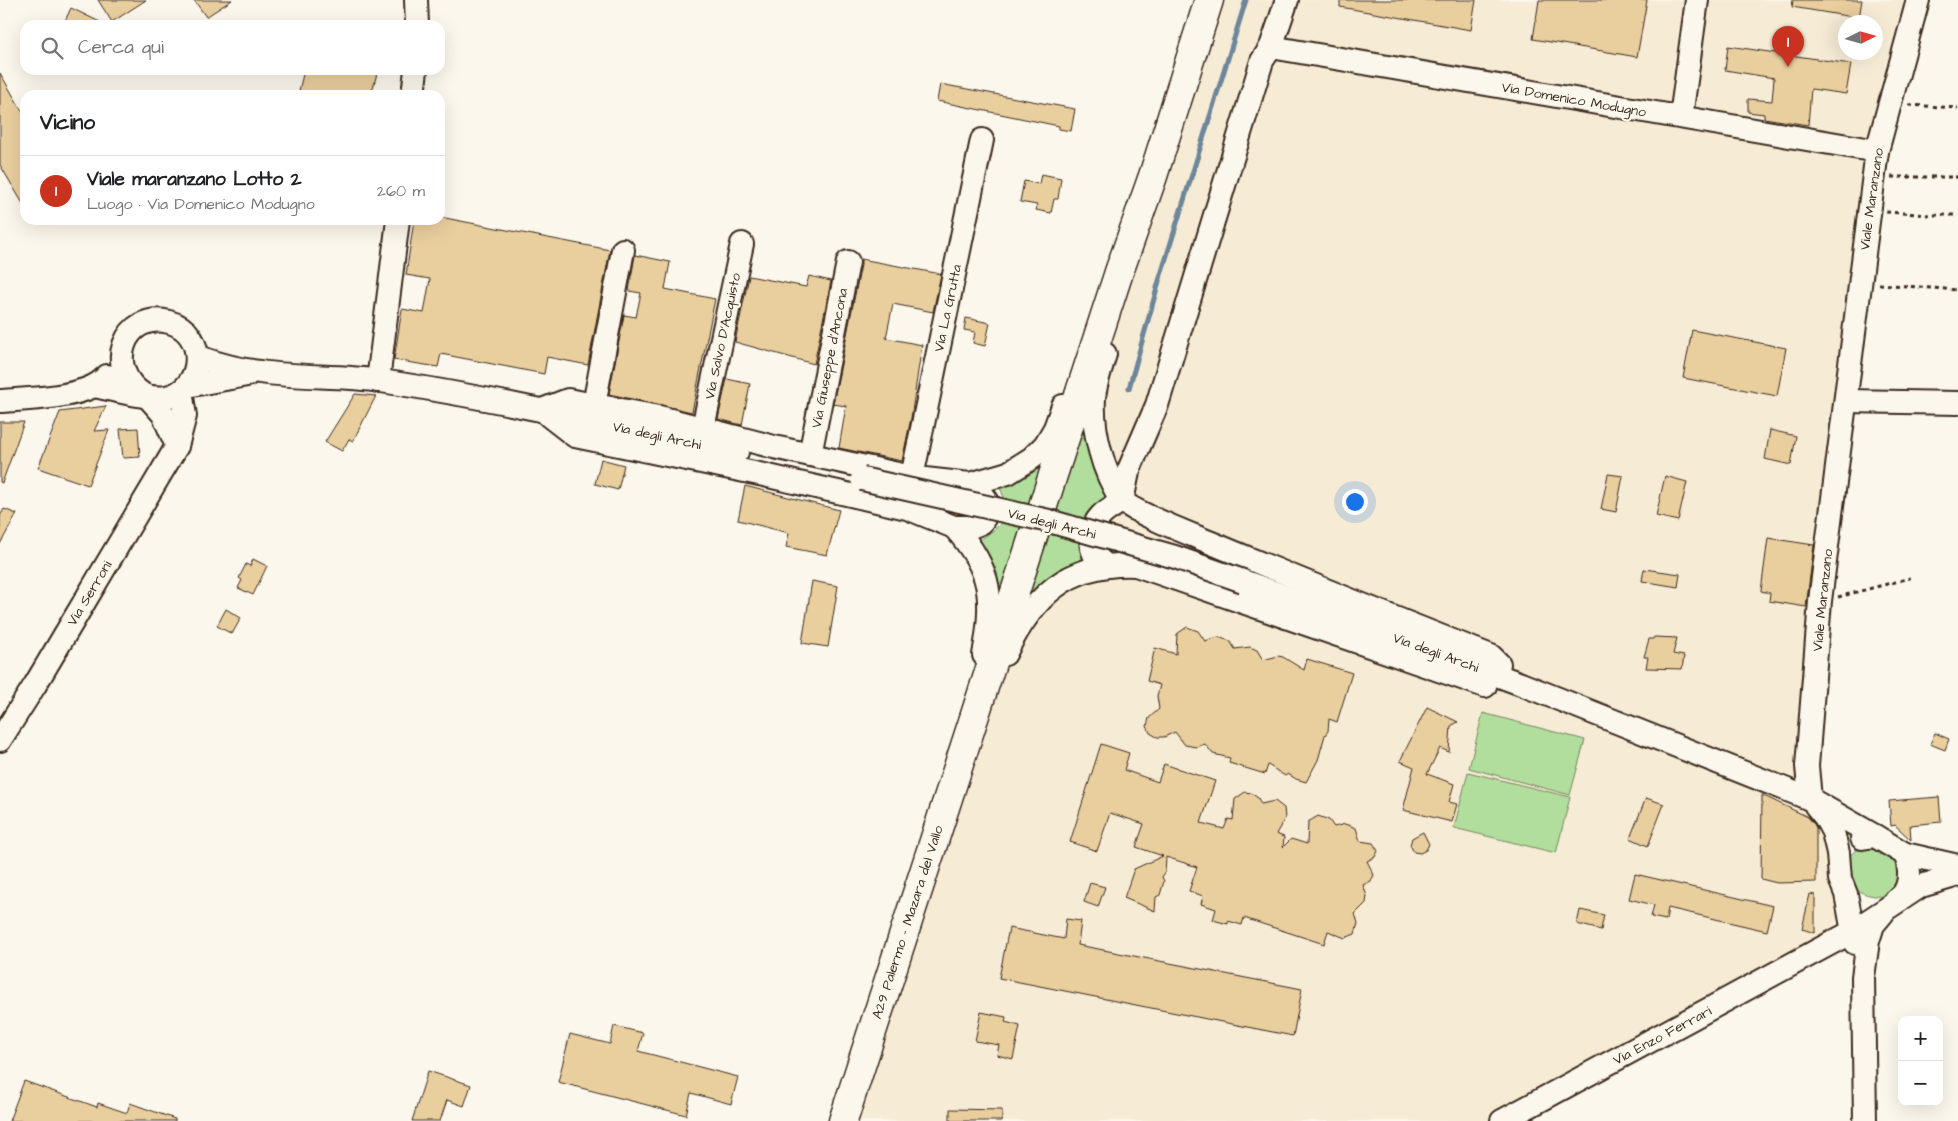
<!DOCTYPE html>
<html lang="it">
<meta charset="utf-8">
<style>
:root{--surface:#fff;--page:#f6f6f6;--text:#202124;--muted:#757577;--line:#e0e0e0;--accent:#c8321e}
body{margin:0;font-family:"Architects Daughter",sans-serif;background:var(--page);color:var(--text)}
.controls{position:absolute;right:15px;bottom:15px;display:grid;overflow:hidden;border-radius:10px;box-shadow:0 5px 20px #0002}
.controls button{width:45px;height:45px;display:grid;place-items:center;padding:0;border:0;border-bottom:1px solid var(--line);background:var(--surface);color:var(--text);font:25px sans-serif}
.compass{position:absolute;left:1838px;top:15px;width:45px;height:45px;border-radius:50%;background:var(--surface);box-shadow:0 5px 20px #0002;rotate:85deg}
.you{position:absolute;left:1354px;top:501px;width:18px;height:18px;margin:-12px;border:4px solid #fff;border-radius:50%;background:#1a73e8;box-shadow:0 0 0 8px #1a73e833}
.badge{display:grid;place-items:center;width:32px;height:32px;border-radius:50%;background:var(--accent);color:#fff;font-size:16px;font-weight:700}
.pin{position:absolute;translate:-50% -41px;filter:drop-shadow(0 1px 2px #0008)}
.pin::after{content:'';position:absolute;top:26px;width:18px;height:15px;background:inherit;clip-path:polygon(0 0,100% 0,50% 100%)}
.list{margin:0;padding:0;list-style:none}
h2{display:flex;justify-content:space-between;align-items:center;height:65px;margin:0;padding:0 20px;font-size:21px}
h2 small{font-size:16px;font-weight:400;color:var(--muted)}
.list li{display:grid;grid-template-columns:32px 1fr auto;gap:15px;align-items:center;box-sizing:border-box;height:70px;padding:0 20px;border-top:1px solid var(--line)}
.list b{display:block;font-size:19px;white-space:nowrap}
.list p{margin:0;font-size:16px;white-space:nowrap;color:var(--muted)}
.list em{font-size:16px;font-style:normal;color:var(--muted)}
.icon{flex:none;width:28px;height:28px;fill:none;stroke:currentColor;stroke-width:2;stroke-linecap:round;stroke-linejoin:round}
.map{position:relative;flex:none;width:1958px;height:1121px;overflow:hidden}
.search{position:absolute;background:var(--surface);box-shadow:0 5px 20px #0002;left:20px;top:20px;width:425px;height:55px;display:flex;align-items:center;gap:12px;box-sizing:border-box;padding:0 18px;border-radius:15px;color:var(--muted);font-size:19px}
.panel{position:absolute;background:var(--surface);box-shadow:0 5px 20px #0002;left:20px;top:90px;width:425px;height:135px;border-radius:15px}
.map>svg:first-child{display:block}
.built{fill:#f6ebd5;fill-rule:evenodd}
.green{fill:#b1de9d;stroke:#76845e}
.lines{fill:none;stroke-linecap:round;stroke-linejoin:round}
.stream{stroke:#6d869a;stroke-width:5}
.building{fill:#e9ce9e;stroke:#3b2a1e}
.minor-casing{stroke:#3b2a1e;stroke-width:26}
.major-casing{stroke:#3b2a1e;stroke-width:31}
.path{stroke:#3b2a1e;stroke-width:3;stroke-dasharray:4 4;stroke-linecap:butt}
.minor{stroke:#fbf7ec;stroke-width:22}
.major{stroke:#fbf7ec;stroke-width:28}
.minor-bridge-casing{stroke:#3b2a1e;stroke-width:26;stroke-linecap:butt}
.minor-bridge{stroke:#fbf7ec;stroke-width:22}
.labels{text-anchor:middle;stroke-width:4.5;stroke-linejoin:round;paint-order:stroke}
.street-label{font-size:14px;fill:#3b2a1e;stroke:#fbf7ec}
</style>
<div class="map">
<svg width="1958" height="1121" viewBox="0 0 1958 1121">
<rect width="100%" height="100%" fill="#fbf7ec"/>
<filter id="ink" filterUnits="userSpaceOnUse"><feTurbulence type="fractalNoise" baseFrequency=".02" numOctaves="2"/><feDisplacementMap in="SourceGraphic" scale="10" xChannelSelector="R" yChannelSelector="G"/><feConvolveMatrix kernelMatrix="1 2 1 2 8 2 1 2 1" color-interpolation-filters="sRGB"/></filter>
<g filter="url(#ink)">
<path class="built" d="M1209,0h709l-41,151 -70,615 18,51 16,95 -20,37 -319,172h-659zM1846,22h30v30h-30z"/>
<g class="green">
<path d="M1085,418l27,79c-41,22 -22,28 -29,65l-56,37z"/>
<path d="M1048,449l-47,156c-3,-25 -8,-40 -22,-62l1,-3c15,-11 30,-19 25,-40 -2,-5 -4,-10 -6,-15z"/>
<path d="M1483,713l102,27 -15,55 -101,-27z"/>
<path d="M1468,772l102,25 -14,56 -102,-25z"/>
<path d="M1867,847l30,13 7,10 -12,25c-18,4 -42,-1 -45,-22 0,-5 1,-11 1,-16l11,-9z"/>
</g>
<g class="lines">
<path class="stream" d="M1129,388l30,-107 87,-281"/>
</g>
<g class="building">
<path d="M98,0h48l-34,22z"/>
<path d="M194,0h38l-26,17z"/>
<path d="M1340,0h136l-5,30 -131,-23z"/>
<path d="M1539,0h108l-10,57 -104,-18z"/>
<path d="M1793,0h69l-3,18 -67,-11z"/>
<path d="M71,8l35,17h-43z"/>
<path d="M1728,46l123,18 -5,30 -35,-5 -3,36 -44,-7v-4l-16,-2v-13l24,2 2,-23 -49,-8z"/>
<path d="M304,70h74l-7,25h-73z"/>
<path d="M0,73l25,43v91l-25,-42z"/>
<path d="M940,84l135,25 -4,22 -12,-2v-3l-122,-25z"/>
<path d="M1041,174l20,4 -3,21h-4l-3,14 -15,-3 1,-5 -17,-3 4,-21 15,3z"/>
<path d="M440,217l170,33 -22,115 -41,-8 -3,17 -103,-20 -3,13 -44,-7 8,-51 22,4 6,-34 -24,-4 8,-55h26z"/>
<path d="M635,255l35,7 -5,27 50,10 -23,113 -83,-18 15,-79 12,2 5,-24 -12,-2z"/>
<path d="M861,259l80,15 -8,38 -40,-8 -7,34 36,7 -11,73 -9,43 -63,-13 7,-42 -13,-2 28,-139z"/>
<path d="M749,276l57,11 3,-11 22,5 -17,83 -79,-22z"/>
<path d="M966,318l24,5 -5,23 -12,-3 2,-11 -11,-2z"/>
<path d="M1692,330l94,18 -9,48 -94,-18z"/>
<path d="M727,379l23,5 -8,41 -24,-6z"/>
<path d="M355,394l21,2 -23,45 -4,-2 -7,12 -17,-9z"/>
<path d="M106,406l-12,25 15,-1 -21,55 -50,-17 22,-56z"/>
<path d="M0,422h24l-22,61 -2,-1z"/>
<path d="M138,428l2,29 -17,1 -3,-29z"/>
<path d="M1770,430l26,6 -5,29 -26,-6z"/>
<path d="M601,459l23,6 -6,25 -23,-6z"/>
<path d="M1608,474l15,2 -7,36 -15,-3z"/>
<path d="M1665,476l22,6 -9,39 -22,-5z"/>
<path d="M745,486l94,24 -12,45 -41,-8 3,-14 -51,-13z"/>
<path d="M4,509l13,5 -17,30v-28z"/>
<path d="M1768,538l46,7 -8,62 -37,-6 1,-8 -9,-2z"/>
<path d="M253,559l14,7 -14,29 -15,-7 4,-8 -3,-2 7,-14 4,2z"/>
<path d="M1644,569l36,5 -2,13 -36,-6z"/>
<path d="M812,581l26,5 -10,61 -26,-4z"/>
<path d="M226,609l15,9 -9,16 -15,-8z"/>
<path d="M1187,627l11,4 7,10 13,-4 12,4 5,8 15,-2 7,3 6,10 15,-4 5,1 21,13 3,-11 45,14 -15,49 -8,-3 -1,12 -3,4 -7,25 -12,22 -10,-3 -8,-5 -3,2 -17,-11 -3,9 -36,-11 1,-5 -17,-4 -8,-10 -9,3 -11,-2 -10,-13 -11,5h-7l-7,-4 -3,-7 2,-8 10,-9 -2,-13 3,-11 -13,-4 8,-33 21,6 1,-20z"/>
<path d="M1654,637l23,1 -4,16 11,2 -2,13 -36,-1 2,-11h-4l5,-18h4z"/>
<path d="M1427,707l31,15 -7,4 -2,26 -9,-4 -13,26 27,10 -5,18 8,2 -5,18 -49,-12 11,-43 -14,-6z"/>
<path d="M1935,733l14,6 -4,11 -15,-6z"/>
<path d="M1101,744l28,9 -5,17 34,12 6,-18 51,17 -14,42 23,6 4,-10 5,1 2,-21 10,-7 6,1 7,5 3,6 14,-3 9,7 1,10 -9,16 8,3 -1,10 8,-8 16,5 1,-22 10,-6 11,4 5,7 11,-3 11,4 4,13 13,2 5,8 -3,6 -8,4 7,14 -3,6 -8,4 4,11 -1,7 -11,11 3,9 -3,11 -10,4 -17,-7 -4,13 -80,-26 -2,7 -14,-4v3l-15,-4 3,-11 -15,-5 2,-8 -14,-5 8,-24 -31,-10 -1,15 -3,5 2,4 -4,14 -4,2 -1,14 -31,-13 10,-29 29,-13 -27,-9 8,-23 -34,-11 -13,38 -27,-9z"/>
<path d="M1762,795l46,22 6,7 2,4v54l-39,1 -16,-4z"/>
<path d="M1939,797l2,25 -31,3 1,15 -16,-15 -4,1 -2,-25z"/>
<path d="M1646,798l18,6 -16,42 -18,-8z"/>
<path d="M1423,832l6,12 -3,6 -6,3 -6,-1 -4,-7 2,-7z"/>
<path d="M1635,874l138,32 -6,25 -99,-23 -2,12 -15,-3 3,-12 -25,-6z"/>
<path d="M1090,883l15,4 -7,20 -14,-5z"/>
<path d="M1810,894l5,1v38l-13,-4z"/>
<path d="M1580,910l24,5 -3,15 -24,-6z"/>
<path d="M1066,919l15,2 -3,24 224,44 -9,47 -294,-58 10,-50 55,11z"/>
<path d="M981,1012l25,5 -1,5 15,4 -7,33 -16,-4 2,-10 -24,-4z"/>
<path d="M614,1026l29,7 -5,18 100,26 -7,27 -40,-11 -5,22 -128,-33 12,-48 40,10z"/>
<path d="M428,1071l43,14 -7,21 -17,-6 -7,21h-28z"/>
<path d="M24,1081l73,26 1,-4 29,10 3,-10 45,16v2h-166z"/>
<path d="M950,1109l52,1v11h-52z"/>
</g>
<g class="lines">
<defs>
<g id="minor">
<path d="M416,0l1,25"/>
<path d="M1271,47l606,104"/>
<path d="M413,95l3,-25"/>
<path d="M1681,117l16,-117"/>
<path d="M1105,354c-4,14 -10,30 -11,44 -2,33 9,74 27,101 8,12 72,36 88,43 94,39 187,77 282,114l8,8"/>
<path d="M198,357c20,7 40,13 62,15 40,6 81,3 121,9 119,18 238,46 356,71"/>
<path d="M378,381l20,-161"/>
<path d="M94,386c16,3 58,14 72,11 39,-7 42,-65 3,-75 -44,-12 -67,47 -25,73"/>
<path d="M187,386l60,-11"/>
<path d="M147,396l16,18 14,32"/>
<path d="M0,401c27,-2 70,-3 94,-15 4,-2 9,-6 13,-10"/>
<path d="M1846,401l112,2"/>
<path d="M594,405l29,-155"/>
<path d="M542,410l26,-10 91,17 115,30 142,31 54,6 38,-11 24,-15 13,-13 10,-17 8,-22"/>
<path d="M548,415l27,21 189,39 143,33 47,19h17l10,-4 6,-10 1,-11 -7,-10"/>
<path d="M703,428l39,-184"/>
<path d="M810,455l38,-193"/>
<path d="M912,477l70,-337"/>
<path d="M954,527c39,43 40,73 30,128"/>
<path d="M1106,565c-4,-3 -9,-7 -12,-11 -2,-4 -3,-11 -3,-16 2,-20 14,-27 31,-37l6,-29 29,-67 105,-344 9,-14 16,-47"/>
<path d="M1243,581l278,103 289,115 65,37"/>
<path d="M1005,654c28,-58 63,-92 131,-89l349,121"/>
<path d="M0,740l35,-55 142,-239 8,-30 -4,-25"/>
<path d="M1810,799l-3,-33 13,-165 57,-450 41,-151"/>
<path d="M1816,806l9,11 8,15 5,21 2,26 6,15 9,49"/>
<path d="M1862,838l13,-2 30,18c6,15 7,37 -9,46"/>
<path d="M1905,854l53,12"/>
<path d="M1502,1121l346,-187 73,-48 37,-11"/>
<path d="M1865,1121l-2,-144 5,-36 5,-16 10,-12"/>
</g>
<path id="major" d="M843,1121l276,-849 34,-96 56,-176"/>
</defs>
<use href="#minor" class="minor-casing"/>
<use href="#major" class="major-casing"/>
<g class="path">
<path d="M1909,105l49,3"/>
<path d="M1891,177h67"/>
<path d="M1886,212l45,3h27"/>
<path d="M1879,284l79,6"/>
<path d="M1838,597l72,-19"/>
</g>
<use href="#minor" class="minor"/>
<use href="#major" class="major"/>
<defs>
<path id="minor-bridge" d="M862,479l187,42 126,36 68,24"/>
</defs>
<use href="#minor-bridge" class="minor-bridge-casing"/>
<use href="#minor-bridge" class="minor-bridge"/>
</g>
</g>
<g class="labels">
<g class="street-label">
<text transform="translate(1574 99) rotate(10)" y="5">Via Domenico Modugno</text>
<text transform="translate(1871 199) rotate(-82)" y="5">Viale Maranzano</text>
<text transform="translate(947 308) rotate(-78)" y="5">Via La Grutta</text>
<text transform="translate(722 336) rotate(-78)" y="5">Via Salvo D'Acquisto</text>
<text transform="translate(829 358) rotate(-79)" y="5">Via Giuseppe d'Ancona</text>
<text transform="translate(657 435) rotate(12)" y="5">Via degli Archi</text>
<text transform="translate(1052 523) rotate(14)" y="5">Via degli Archi</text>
<text transform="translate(89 593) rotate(-59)" y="5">Via Serroni</text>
<text transform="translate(1822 600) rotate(-84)" y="5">Viale Maranzano</text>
<text transform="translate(1436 652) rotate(20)" y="5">Via degli Archi</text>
<text transform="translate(907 922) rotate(-72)" y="5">A29 Palermo - Mazara del Vallo</text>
<text transform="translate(1662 1035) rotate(-28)" y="5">Via Enzo Ferrari</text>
</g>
</g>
</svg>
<div class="controls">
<button>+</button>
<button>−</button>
</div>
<svg class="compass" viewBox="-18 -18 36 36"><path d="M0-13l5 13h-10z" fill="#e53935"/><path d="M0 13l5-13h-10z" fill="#757577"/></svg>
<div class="you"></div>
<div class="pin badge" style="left:1788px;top:67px">1</div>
<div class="search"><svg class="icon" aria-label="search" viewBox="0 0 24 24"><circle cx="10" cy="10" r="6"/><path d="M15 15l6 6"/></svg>Cerca qui</div>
<section class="panel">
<h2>Vicino<small></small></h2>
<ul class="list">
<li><span class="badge">1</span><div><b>Viale maranzano Lotto 2</b><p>Luogo · Via Domenico Modugno</p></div><em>260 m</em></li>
</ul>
</section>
</div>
